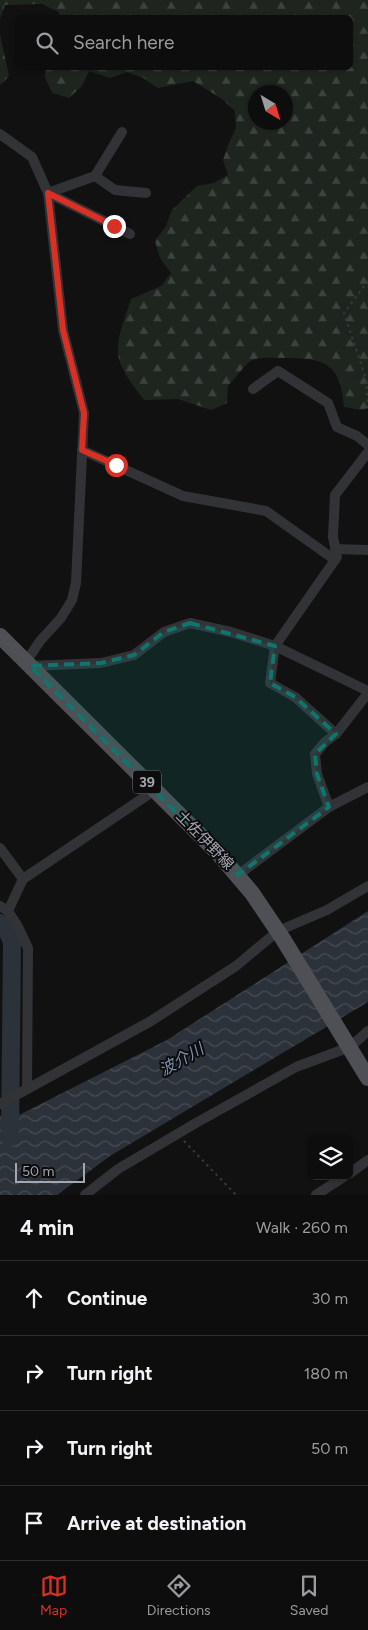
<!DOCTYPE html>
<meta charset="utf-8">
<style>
:root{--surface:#0d0d0e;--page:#161617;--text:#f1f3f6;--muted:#9a9c9e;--line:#2d2d2e;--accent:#d93025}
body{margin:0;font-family:Figtree,"Noto Sans JP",sans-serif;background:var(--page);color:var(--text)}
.controls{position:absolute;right:15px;bottom:15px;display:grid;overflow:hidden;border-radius:8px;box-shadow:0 1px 4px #0004}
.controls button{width:45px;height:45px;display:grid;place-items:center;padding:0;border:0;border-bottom:1px solid var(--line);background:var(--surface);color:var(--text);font:25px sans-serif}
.compass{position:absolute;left:248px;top:85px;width:45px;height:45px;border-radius:50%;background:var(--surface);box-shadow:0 1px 4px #0004;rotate:142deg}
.scale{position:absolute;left:15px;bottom:12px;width:70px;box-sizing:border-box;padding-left:5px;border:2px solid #a4a6b2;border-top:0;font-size:14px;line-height:18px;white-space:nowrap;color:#a4a6b2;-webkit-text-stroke:4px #0c0c0d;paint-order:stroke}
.stop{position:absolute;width:15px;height:15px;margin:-11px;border:4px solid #d93025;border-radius:50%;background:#fff}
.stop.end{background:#d93025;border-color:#fff;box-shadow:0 1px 5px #0008}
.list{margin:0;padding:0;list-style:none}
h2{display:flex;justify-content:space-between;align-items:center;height:65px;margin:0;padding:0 20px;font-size:21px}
h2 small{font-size:16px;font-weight:400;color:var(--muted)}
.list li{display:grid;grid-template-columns:32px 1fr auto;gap:15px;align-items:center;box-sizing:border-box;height:75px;padding:0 20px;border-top:1px solid var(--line)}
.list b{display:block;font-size:19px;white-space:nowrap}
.list em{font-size:16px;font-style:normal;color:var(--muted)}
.icon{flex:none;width:28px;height:28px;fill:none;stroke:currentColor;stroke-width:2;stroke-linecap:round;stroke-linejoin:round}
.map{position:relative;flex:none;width:368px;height:1195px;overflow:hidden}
.search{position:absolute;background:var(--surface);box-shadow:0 1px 4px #0004;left:15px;right:15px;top:15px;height:55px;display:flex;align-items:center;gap:12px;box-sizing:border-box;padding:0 18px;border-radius:8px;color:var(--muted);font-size:19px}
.sheet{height:365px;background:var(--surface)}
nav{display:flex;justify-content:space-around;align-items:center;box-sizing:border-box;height:70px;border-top:1px solid var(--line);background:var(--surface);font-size:14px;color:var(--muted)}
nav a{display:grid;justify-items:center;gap:2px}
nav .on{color:var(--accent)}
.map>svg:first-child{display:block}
.forest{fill:url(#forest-firs);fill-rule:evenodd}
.water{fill:url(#water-waves)}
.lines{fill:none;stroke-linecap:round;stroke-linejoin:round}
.river{stroke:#2c323a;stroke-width:18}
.path{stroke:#39393e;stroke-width:2;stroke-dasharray:2.5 4;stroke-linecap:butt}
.street{stroke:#323337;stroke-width:10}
.primary{stroke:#4f4f56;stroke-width:16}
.route{stroke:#d93025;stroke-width:6}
.marked{fill:#0f766e;fill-opacity:0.2;stroke:#0f766e;stroke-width:4;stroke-dasharray:10 6;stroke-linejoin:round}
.labels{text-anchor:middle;stroke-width:4;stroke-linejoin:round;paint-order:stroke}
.shield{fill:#0c0c0d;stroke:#767880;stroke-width:1}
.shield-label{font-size:14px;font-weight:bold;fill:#a4a6b2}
.street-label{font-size:15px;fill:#a4a6b2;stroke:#0c0c0d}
.water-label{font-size:16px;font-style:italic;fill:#7d90ab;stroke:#0c0c0d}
</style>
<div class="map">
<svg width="368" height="1195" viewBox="0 0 368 1195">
<defs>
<pattern id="forest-firs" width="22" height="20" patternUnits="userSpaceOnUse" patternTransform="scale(1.25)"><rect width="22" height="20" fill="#1e251f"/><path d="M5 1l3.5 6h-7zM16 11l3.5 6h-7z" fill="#3c423d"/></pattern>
<pattern id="water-waves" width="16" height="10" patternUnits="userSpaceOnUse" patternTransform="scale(1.25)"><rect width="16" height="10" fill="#2c323a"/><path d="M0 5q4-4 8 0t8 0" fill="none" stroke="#484d54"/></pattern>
</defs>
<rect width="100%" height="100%" fill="#111112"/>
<g class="forest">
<path d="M0,0h368v408l-6,2 -18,-3c-3,-45 -20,-49 -61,-49 -9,0 -22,-1 -31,2 -6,3 -18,20 -24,26l-1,17 -16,7 -33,-11 -34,1c-9,-12 -26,-33 -26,-48 -1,-17 8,-36 13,-53l30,-13 10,-13 -11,-15 -5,-17 11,-15 6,-16 25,-24 17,-3 14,-8 -5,-15 6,-17 7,-15 -1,-17 -13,-12 -29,-18 -35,7 -15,-10 -16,-6 -17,6 -21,-7 -7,15 -13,12 -17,-5 -7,-16 1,-9h304v-50h-291v-6l-17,-8 -37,1 -5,14zM255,92h31v30h-31z"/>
<path d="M0,34l9,42 -9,9z"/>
</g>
<path class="water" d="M368,911v91l-258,154 -53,39h-57v-78l2,-4 17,2 148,-75z"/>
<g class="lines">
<path class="river" d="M0,923l6,5 6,14 -2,195"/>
<g class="path">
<path d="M368,281l-24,32 22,66 2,30"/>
<path d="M184,1141l52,54"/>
</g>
<g class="street">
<path d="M122,132l-27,44 20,14 31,3"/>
<path d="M0,134l32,23 16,36 15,137 21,83 -8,170 -4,17 -11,18 -21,23 -14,21"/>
<path d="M48,193l82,41"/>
<path d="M48,193l47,-17"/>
<path d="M253,389l25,-18 50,32 9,24 20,9 11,9"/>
<path d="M82,450l101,46 83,15 69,49"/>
<path d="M335,549l33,1"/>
<path d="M30,666l71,-3 33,-8 30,-23 26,-9 41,9 44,14 93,45"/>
<path d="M336,734l-41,-37 -25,-14 5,-37 62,-89 -4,-20 2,-42 33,-43"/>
<path d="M329,807l39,-20"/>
<path d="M0,848l23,31"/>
<path d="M238,875l91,-68 -12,-33 -2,-20 10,-12 11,-8 32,-41"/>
<path d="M0,906l8,5 15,-32 132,-89"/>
<path d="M8,911l10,16 10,21 -1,141"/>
<path d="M0,1104l151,-83 85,-55 42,-35 49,-21 41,-24"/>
<path d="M349,1174l19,-14"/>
<path d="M85,1195l33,-26 78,-46 100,-56 54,-20 18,-16"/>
<path d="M316,1195l29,-19"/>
</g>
<path class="primary" d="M0,636l217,216 35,41 31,46 85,139"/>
</g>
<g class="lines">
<path class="route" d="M114,226l-66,-33 15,137 21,83 -2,37 34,15"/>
</g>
<path class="marked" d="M190,623l85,23 -5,37 25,14 41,37 -21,20 2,20 12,33 -91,68 -208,-209 71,-3 33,-8 30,-23z"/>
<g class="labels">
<rect class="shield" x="133" y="770.5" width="28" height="23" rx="4"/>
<g class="shield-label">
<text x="147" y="787">39</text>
</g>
<g class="street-label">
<text transform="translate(205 840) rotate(46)" y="5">土佐伊野線</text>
</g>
<g class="water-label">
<text transform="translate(181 1059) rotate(-30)" y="6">波介川</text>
</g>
</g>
</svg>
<div class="controls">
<button><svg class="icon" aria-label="layers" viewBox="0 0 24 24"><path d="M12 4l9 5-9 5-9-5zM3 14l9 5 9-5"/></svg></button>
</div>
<svg class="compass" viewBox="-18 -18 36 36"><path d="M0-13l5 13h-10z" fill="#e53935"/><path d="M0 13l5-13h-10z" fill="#9a9c9e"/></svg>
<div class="scale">50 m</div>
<div class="stop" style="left:116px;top:465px"></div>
<div class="stop end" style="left:114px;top:226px"></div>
<div class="search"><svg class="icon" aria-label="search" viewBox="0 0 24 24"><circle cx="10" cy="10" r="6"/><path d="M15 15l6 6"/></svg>Search here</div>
</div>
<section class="sheet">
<h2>4 min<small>Walk · 260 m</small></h2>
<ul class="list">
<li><svg class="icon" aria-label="ahead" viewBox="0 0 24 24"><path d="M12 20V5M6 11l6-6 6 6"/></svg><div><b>Continue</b></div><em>30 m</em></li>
<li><svg class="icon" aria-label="right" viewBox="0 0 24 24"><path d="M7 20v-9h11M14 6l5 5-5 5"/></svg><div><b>Turn right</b></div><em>180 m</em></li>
<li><svg class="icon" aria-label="right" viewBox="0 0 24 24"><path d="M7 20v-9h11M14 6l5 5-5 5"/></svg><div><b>Turn right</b></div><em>50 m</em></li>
<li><svg class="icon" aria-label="arrive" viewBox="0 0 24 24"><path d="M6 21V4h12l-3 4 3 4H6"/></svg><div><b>Arrive at destination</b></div></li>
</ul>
</section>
<nav>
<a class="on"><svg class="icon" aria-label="map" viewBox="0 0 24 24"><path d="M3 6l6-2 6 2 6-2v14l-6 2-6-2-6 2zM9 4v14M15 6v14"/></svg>Map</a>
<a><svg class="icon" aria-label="directions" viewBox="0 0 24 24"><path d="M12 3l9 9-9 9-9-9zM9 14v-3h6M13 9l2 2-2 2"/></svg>Directions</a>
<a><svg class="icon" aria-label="saved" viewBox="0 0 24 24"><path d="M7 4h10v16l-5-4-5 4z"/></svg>Saved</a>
</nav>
